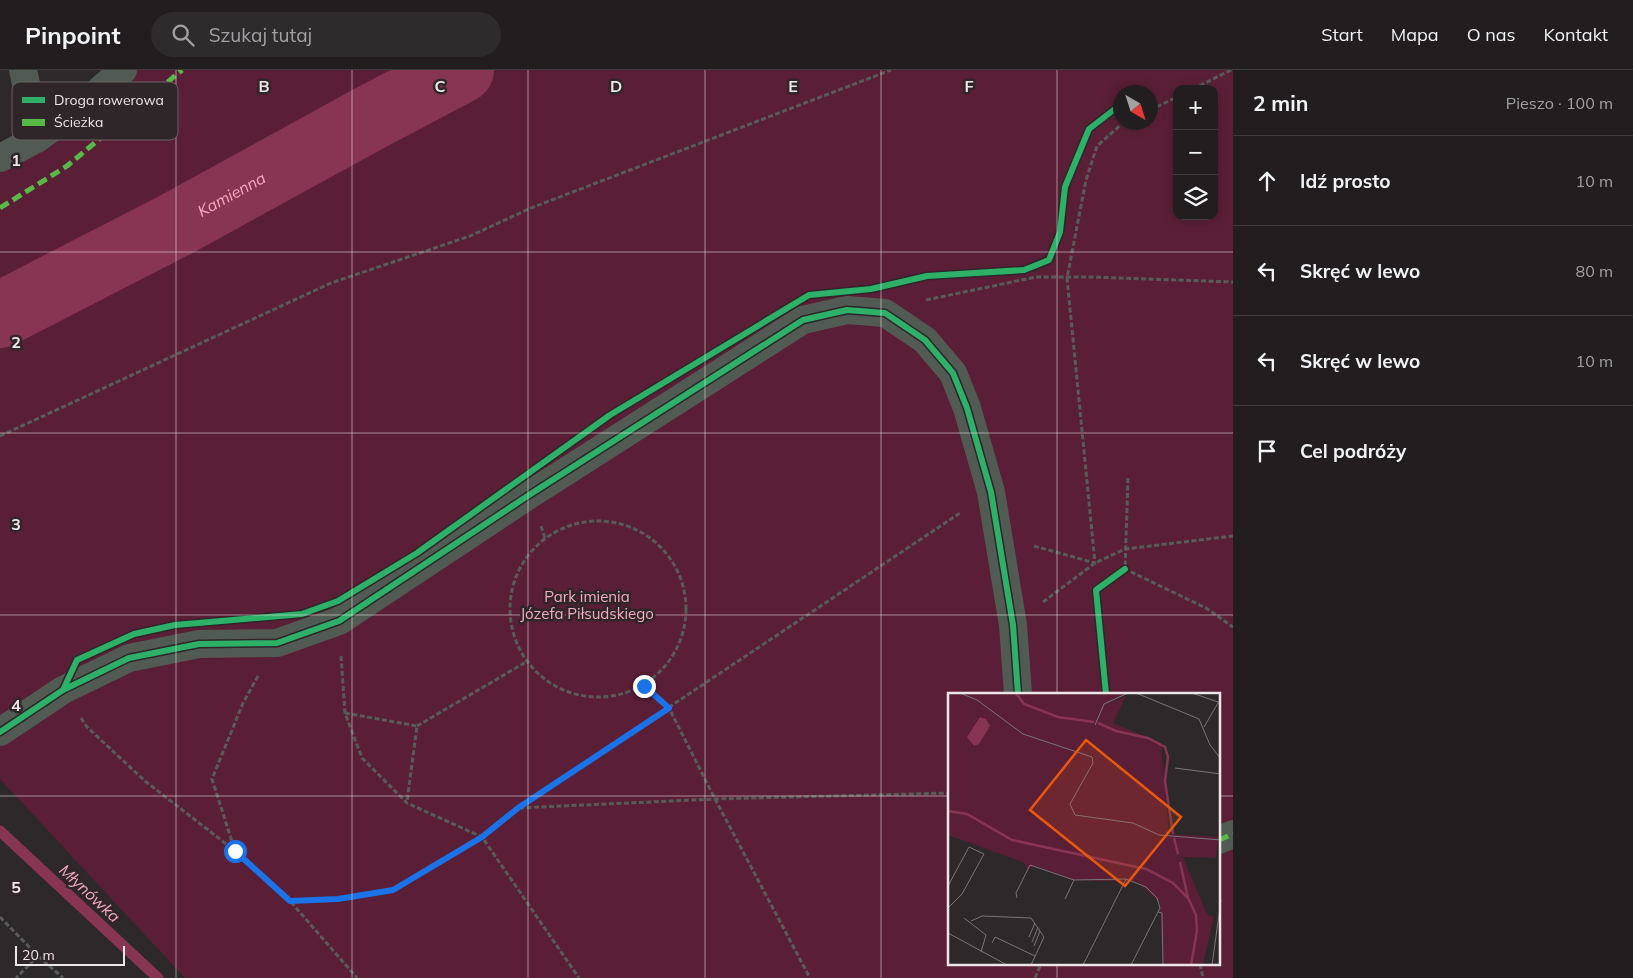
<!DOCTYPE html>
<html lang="pl">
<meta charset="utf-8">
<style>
:root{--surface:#221e20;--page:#2e2b2d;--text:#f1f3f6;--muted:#a2a2a5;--line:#3f3c3e}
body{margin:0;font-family:Mulish,sans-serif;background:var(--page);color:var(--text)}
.controls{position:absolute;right:15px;top:15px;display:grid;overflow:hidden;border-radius:10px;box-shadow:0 2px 12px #0003}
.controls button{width:45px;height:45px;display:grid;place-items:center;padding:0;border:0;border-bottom:1px solid var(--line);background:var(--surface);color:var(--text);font:25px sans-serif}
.compass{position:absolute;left:1113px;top:15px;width:45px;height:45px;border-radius:50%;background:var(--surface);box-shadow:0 2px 12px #0003;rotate:141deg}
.scale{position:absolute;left:15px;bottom:12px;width:110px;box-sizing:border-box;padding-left:5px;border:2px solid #ece6e8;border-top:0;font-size:14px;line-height:18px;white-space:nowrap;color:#ece6e8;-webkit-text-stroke:4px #2f2629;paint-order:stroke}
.stop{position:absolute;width:15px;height:15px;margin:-11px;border:4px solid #1a73e8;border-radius:50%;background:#fff}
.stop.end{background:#1a73e8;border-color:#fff;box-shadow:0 1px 5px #0008}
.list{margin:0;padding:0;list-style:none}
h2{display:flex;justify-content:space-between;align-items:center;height:65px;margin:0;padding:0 20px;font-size:21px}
h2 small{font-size:16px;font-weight:400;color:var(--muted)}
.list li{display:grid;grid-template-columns:32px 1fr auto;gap:15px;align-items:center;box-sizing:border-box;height:90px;padding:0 20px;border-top:1px solid var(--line)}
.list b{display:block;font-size:19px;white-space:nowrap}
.list em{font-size:16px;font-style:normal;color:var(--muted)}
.icon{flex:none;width:28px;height:28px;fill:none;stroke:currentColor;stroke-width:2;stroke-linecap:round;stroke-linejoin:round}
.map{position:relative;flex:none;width:1233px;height:908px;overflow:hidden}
header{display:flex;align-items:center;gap:30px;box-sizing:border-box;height:70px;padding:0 25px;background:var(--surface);border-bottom:1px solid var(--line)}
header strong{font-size:24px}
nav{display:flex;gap:28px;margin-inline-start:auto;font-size:18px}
.search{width:350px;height:45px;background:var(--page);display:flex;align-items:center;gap:12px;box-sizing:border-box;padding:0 18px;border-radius:28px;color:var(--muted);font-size:19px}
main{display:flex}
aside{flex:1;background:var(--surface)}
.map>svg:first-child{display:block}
.green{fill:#5a1f36;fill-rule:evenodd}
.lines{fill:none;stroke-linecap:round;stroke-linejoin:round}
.stream{stroke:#883453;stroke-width:11}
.river{stroke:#883453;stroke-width:66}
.path{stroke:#585c58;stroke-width:3;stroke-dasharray:5 2.5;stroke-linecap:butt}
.pedestrian{stroke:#525b53;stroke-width:28}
.minor{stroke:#525b53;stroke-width:28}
.quiet{stroke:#58b947;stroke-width:5;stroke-dasharray:10 5;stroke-linecap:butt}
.cycleway-casing{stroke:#2f2629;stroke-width:9}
.cycleway{stroke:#2db169;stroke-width:6}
.route{stroke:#1a73e8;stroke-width:6}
.grid{fill:none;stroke:#ece6e8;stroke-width:1;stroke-opacity:0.55}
.labels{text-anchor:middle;stroke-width:5;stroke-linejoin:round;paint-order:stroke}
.park-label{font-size:15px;fill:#f7aac1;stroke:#2f2629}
.water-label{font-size:16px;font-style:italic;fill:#f6a9c0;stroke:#2f2629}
.inset-river{fill:none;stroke:#883453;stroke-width:2.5}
.inset-road{fill:none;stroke:#797476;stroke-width:1}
.view{fill:#e8590c;fill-opacity:0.15;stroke:#e8590c;stroke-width:2.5}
.inset-edge{fill:none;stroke:#ece6e8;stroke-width:2.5}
.key{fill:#2f2629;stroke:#686062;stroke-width:1}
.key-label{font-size:14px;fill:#ece6e8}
.grid-label{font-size:16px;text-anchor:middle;font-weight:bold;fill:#ece6e8;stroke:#2f2629;stroke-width:5;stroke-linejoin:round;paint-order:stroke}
</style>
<header>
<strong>Pinpoint</strong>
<div class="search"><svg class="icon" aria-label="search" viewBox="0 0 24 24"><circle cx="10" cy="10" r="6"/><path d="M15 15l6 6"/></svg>Szukaj tutaj</div>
<nav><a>Start</a><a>Mapa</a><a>O nas</a><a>Kontakt</a></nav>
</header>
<main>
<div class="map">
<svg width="1233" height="908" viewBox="0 0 1233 908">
<rect width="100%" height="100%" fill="#2d282a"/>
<path class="green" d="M123,0h1110v908h-1048l-185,-199v-621zM1177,19h37v127h-37zM1120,22h30v30h-30zM949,624h270v270h-270z"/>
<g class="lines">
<path class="stream" d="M0,761l158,147"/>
<path class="river" id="s1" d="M0,245l175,-90 195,-107 91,-48"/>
<g class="path">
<path d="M1193,19l38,-19"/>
<path d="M1150,40l27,-13"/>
<path d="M926,230l110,-23h55l142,5"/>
<path d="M0,366l331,-153 139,-47 61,-28 360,-138"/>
<path d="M1128,408l-3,91 81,39 27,19"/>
<circle cx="598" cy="539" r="88"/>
<path d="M541,456l4,12"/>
<path d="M1034,476l61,17 -28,-285 19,-98 11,-34 27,-24"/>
<path d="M1043,532l52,-39 30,-14 108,-13"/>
<path d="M341,586l4,57 17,45 45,45 75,34 97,141"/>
<path d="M258,606l-15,27 -31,76 23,72 55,50 48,-2 55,-9 89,-53 36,-29 442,-295"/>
<path d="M644,616l25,22 46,91 95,179"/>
<path d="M345,643l72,13 -10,76"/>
<path d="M81,648l6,9 58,54 89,69"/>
<path d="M417,656l109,-64"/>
<path d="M519,738l196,-9 234,-6"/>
<path d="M291,832l66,76"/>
<path d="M0,847l38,39 -22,22"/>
<path d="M38,886l25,22"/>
<path d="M1200,894l3,14"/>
<path d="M1035,908l6,-14"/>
</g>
<g class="pedestrian">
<path d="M0,662l63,-42 66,-32 70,-14 78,-1 62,-22 190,-126 274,-175 44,-10 38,3 40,27 28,33 14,35 24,84 22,133 5,69"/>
<path d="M1219,770l14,-6"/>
</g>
<g class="minor">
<path d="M23,0l15,68"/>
<path d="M0,88l38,-20 47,-35 38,-33"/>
</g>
<g class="quiet">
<path d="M0,138l67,-42 115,-96"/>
<path d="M1219,770l14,-6"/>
</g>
<defs>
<g id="cycleway">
<path d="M63,620l14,-30 57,-26 41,-9 127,-11 36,-13 79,-48 193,-138 199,-120 62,-6 56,-13 97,-6 25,-10 11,-28 5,-45 24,-58 31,-24"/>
<path d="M1106,624l-10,-104 29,-21"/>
<path d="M0,662l63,-42 66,-32 70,-14 78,-1 62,-22 190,-126 274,-175 44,-10 38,3 40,27 28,33 14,35 24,84 22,133 5,69"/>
</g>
</defs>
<use href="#cycleway" class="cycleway-casing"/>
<use href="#cycleway" class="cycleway"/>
</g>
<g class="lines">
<path class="route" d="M235,781l55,50 48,-2 55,-9 89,-53 36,-29 151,-100 -25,-22"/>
</g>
<path class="grid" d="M176,0v908M352,0v908M528,0v908M705,0v908M881,0v908M1057,0v624M0,182h1233M0,363h1233M0,545h1233M0,726h949M1219,726h14M1057,894v14"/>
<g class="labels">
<g class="park-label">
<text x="587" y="532">Park imienia<tspan x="587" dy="17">Józefa Piłsudskiego</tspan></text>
</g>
<g class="water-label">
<text dy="6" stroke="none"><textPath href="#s1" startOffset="261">Kamienna</textPath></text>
<text transform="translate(90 823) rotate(43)" y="6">Młynówka</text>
</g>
</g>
<g transform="translate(948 623)">
<rect width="272" height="272" fill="#2d282a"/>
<path d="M0,0h180l-23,13 21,-10 -13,27 48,20 8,91 49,3 -2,21 -33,-1 23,55 3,4h5l-11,49h-40l-3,-62 -23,-21 -63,-2 -38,-14 -10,3 -1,-6 -77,-28z" fill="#5a1f36"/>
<path d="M32,24l6,2 4,7 -11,18 -5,2 -7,-9z" fill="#883453"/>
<path class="inset-river" d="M68,0l8,11 34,13 36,5M150,30l18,8 32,7 17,9 3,10 -3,24 8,53M0,118l19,3 45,26 134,29 27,14 15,15 8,17 1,16 -6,34M226,145l4,16M232,169l8,36"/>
<path class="inset-road" d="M12,0l17,7 46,34 69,23 1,6 -23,41 5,11 58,8 26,12 62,5M188,0l63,26 11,26 11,14M244,0l29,10M147,32l9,-21 24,-11M256,34l14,-24M227,75l46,6M0,193l21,-39 15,7 -22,40 -14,14M69,205l-1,-5 14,-28 44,15 52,-1 20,8 11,11 3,10 -29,57M117,206l9,-19M210,219l4,1 1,52M16,225l22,17 -5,17M23,228l11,-5 49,2 13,19 -13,28M0,240l59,32M81,244l6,-14M84,249l6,-15M44,250l3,-6 40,19M86,253l6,-15M135,272l43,-86M264,272l9,-65"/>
<path class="view" d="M138,47l95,77 -56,69 -95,-76z"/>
<rect width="272" height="272" class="inset-edge"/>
</g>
<rect x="12" y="12" width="166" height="58" rx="8" class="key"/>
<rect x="22" y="27" width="23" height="6" fill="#2db169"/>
<rect x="22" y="49" width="23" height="7" fill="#58b947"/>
<g class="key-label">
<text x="54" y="35">Droga rowerowa</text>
<text x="54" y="57">Ścieżka</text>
</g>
<g class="grid-label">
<text x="264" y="22">B</text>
<text x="440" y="22">C</text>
<text x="616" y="22">D</text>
<text x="793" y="22">E</text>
<text x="969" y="22">F</text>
<text x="16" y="96">1</text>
<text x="16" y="278">2</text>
<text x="16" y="460">3</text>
<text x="16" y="641">4</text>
<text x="16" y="823">5</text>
</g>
</svg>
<div class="controls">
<button>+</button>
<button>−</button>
<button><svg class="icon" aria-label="layers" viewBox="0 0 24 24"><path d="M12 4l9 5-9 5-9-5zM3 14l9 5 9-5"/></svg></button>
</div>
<svg class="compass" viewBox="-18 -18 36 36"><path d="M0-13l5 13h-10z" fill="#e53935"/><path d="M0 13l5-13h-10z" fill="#a2a2a5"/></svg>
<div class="scale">20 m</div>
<div class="stop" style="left:235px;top:781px"></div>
<div class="stop end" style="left:644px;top:616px"></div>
</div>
<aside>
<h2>2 min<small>Pieszo · 100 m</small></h2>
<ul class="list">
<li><svg class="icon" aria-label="ahead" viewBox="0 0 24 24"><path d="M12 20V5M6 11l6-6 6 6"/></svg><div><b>Idź prosto</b></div><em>10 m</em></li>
<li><svg class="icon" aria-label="left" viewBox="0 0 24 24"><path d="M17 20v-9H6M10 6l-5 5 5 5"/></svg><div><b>Skręć w lewo</b></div><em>80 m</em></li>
<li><svg class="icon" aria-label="left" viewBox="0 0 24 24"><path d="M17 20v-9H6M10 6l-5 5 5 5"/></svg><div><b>Skręć w lewo</b></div><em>10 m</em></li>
<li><svg class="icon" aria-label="arrive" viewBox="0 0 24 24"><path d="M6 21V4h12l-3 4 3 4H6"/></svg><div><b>Cel podróży</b></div></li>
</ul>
</aside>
</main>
